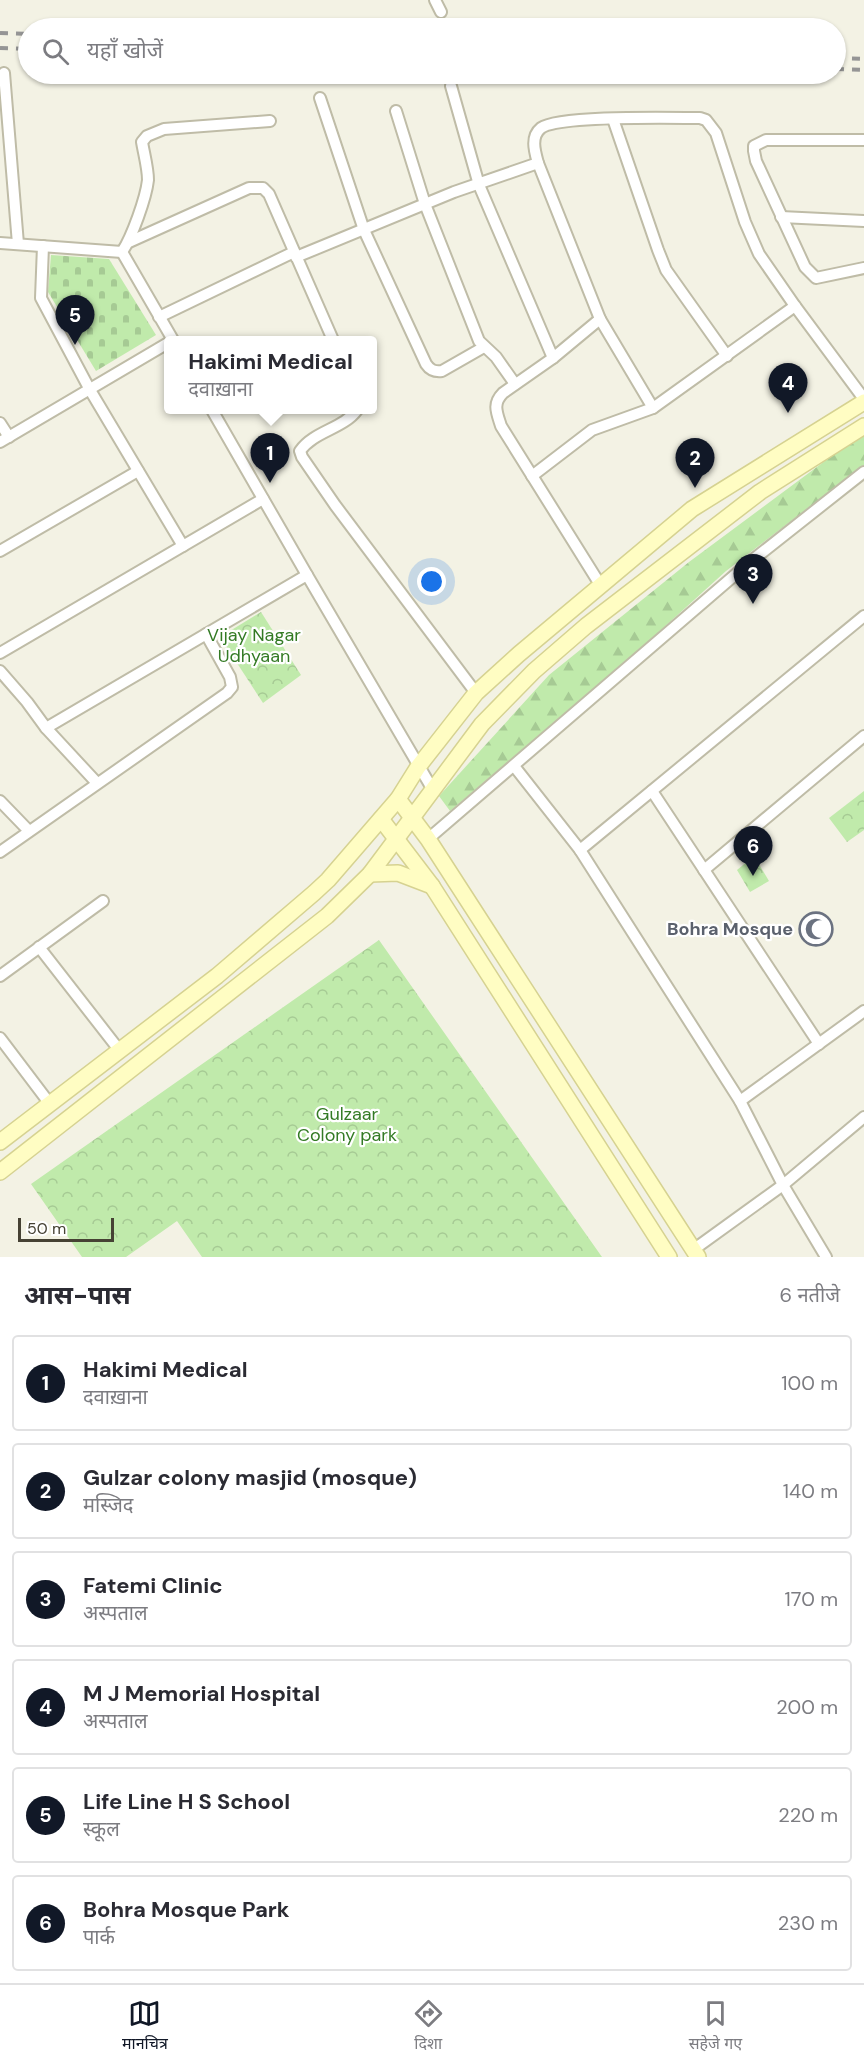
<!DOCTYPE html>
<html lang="hi">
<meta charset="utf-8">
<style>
:root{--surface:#fff;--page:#f7f7f7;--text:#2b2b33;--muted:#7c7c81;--line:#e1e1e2;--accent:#111827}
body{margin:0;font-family:"DM Sans","Noto Sans Devanagari",sans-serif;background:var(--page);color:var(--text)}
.scale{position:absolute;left:18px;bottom:15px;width:96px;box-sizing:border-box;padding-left:6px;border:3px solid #464234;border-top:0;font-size:16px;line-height:21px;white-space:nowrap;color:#464234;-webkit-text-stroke:4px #fff;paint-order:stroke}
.you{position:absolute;left:432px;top:582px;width:21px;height:21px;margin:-15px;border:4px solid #fff;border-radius:50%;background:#1a73e8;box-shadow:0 0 0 9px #1a73e833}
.badge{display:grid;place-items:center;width:39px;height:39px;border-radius:50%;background:var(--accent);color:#fff;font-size:20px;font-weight:700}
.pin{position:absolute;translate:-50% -50px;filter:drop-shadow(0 2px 3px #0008)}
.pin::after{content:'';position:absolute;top:32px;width:21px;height:18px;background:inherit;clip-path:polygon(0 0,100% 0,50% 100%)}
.popup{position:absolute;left:164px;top:336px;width:213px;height:78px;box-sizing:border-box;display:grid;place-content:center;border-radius:6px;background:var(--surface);filter:drop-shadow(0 2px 4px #0005);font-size:20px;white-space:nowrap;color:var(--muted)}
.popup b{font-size:22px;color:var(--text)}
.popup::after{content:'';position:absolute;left:50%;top:100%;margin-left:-12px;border:12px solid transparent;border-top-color:var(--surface)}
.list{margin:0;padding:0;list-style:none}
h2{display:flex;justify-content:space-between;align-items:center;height:78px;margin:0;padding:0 24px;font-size:26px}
h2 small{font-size:20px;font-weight:400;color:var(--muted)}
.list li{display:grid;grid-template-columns:39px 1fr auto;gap:18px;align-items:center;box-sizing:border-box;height:96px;margin:0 12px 12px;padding:0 12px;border:2px solid var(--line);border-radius:6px}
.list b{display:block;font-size:22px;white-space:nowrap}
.list p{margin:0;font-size:20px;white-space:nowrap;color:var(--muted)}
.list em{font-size:20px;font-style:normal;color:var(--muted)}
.icon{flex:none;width:33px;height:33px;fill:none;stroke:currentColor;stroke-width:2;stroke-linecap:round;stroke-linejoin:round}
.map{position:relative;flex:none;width:864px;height:1257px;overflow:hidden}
.search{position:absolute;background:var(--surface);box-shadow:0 2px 4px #0004;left:18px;right:18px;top:18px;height:66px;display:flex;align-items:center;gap:15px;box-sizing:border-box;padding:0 21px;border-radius:33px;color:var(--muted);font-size:22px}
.sheet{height:726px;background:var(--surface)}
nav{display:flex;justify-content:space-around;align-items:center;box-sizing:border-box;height:84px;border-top:2px solid var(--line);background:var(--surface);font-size:16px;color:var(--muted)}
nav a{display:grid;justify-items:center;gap:3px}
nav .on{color:var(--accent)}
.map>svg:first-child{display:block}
.forest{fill:url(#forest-firs)}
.cemetery{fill:url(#cemetery-stones)}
.park{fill:url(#park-crowns)}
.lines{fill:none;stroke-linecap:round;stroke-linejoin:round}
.street-casing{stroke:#bfbca7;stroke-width:14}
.secondary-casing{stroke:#d6d291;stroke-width:18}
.street{stroke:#fff;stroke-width:10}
.secondary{stroke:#fffdc3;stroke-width:15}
.rail{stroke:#959595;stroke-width:4;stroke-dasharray:8 8;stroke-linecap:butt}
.labels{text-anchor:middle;stroke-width:4.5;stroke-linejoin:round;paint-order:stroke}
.park-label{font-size:18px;fill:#337a24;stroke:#fff}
.worship-label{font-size:18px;font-weight:bold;fill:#5b616d;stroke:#fff;text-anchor:end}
</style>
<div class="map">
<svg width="864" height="1257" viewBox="0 0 864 1257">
<defs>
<pattern id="forest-firs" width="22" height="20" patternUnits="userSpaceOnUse" patternTransform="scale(1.5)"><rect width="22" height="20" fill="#c0eaab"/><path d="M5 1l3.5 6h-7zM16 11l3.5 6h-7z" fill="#a6ca94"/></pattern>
<pattern id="cemetery-stones" width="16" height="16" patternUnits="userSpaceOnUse" patternTransform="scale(1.5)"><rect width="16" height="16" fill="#c0eaab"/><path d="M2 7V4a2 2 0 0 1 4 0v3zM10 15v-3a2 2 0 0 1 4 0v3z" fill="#a6ca94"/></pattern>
<pattern id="park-crowns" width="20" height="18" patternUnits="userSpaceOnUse" patternTransform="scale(1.5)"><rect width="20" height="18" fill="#c0eaab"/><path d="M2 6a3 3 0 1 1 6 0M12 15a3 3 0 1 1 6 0" fill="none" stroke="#a6ca94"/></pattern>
</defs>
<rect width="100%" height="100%" fill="#f3f2e4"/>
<path class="forest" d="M864,432v33l-138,106 -108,98 -168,142 -11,-15 110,-121 140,-113z"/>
<path class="cemetery" d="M51,255l58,4 47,76 -60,36 -48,-79z"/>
<g class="park">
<path d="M261,612l40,63 -38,28 -43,-66z"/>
<path d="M864,791v39l-17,12 -18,-24z"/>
<path d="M754,856l15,25 -19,11 -13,-22z"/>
<path d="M379,940l223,317h-400l-25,-36 -51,36h-44l-51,-73z"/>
</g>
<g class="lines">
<defs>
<g id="street">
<path d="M435,0l6,12"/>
<path d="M4,73l14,171"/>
<path d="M451,86l28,99 74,173"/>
<path d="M320,98l44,132 62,134c4,6 8,8 16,7l42,-24"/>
<path d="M396,111l29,93 54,137 17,16 19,27"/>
<path d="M613,119l45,131 8,20 61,86"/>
<path d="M864,140h-98l-12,6v5l2,10 49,106 11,11 48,-10"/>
<path d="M781,217l83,4"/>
<path d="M129,242l120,-54h14l6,6 64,146"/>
<path d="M0,243l122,9"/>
<path d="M43,246l-2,52 49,92 93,156"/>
<path d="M122,252c10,-15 24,-54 26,-72 0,-12 -4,-26 -6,-38l5,-6 17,-7 106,-8"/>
<path d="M122,252l51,88"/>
<path d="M296,257l158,-65 84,-29"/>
<path d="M159,317l135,-65"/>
<path d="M600,319l-47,39 -50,35c-11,11 -6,20 -2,33l100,160"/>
<path d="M653,408l-53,-89 -62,-156c-3,-11 -8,-26 3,-35 18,-13 131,-10 159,-10l6,2 10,13 29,89 14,32 36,52 69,93"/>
<path d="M212,410l95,165 126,215"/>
<path d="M357,410c-14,19 -43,21 -57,41l2,6 33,48 141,188"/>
<path d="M0,423l9,14"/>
<path d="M0,442l168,-99"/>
<path d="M532,476l60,-46 61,-22 142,-102"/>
<path d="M0,551l138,-80"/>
<path d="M0,653l263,-154"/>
<path d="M0,671l27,31 19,26 51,55"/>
<path d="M46,728l261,-153"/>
<path d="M514,766l66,84 160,251 43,84 43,72"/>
<path d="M652,791l167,253"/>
<path d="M0,801l29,30"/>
<path d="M428,839l322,-277 114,-90"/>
<path d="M580,850l284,-234"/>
<path d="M0,852l227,-159 5,-6 -2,-10 -24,-43"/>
<path d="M704,870l160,-134"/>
<path d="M39,947l81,104"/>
<path d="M0,976l103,-75"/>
<path d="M0,1038l50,66"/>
<path d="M740,1101l124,-90"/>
<path d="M693,1250l90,-65 81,-68"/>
</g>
<g id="secondary">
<path d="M398,799l30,40 270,418"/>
<path d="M381,819l51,67 237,371"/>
<path d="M370,874l28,-1 34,13"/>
<path d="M0,1142l217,-166 97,-83 14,-13 70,-81 20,-32 58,-74 43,-39 173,-145 172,-107"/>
<path d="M0,1172l327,-256 43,-42 112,-150 52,-53 52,-45 174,-134 104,-66"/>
</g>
</defs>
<use href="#street" class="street-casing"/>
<use href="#secondary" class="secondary-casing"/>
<use href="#street" class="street"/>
<use href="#secondary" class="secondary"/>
<g class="rail">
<path d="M0,33l28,1"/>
<path d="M0,48l28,1"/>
<path d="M836,58l28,1"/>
<path d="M836,69l28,1"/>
</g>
</g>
<defs>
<symbol id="mosque-ring" viewBox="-11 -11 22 22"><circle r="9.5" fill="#fff" stroke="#6b7280" stroke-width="1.5"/><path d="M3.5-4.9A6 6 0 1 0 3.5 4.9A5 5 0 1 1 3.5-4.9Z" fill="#6b7280"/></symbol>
</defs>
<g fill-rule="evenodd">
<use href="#mosque-ring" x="797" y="910" width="38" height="38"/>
</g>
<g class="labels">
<g class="park-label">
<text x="254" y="641">Vijay Nagar<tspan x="254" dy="21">Udhyaan</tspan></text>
<text x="347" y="1120">Gulzaar<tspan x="347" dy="21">Colony park</tspan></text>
</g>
<g class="worship-label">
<text x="793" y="935">Bohra Mosque</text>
</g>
</g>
</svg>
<div class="scale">50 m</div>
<div class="you"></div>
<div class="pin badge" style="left:270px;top:483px">1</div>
<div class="popup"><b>Hakimi Medical</b>दवाख़ाना</div>
<div class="pin badge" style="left:695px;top:488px">2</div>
<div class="pin badge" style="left:753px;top:604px">3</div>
<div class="pin badge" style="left:788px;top:413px">4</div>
<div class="pin badge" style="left:75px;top:345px">5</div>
<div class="pin badge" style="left:753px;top:876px">6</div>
<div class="search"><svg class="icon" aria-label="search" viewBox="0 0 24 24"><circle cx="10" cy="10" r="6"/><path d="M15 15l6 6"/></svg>यहाँ खोजें</div>
</div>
<section class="sheet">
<h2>आस-पास<small>6 नतीजे</small></h2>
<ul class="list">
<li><span class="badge">1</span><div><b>Hakimi Medical</b><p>दवाख़ाना</p></div><em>100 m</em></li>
<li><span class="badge">2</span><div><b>Gulzar colony masjid (mosque)</b><p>मस्जिद</p></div><em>140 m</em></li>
<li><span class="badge">3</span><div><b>Fatemi Clinic</b><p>अस्पताल</p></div><em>170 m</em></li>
<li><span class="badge">4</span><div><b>M J Memorial Hospital</b><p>अस्पताल</p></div><em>200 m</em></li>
<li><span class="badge">5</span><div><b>Life Line H S School</b><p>स्कूल</p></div><em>220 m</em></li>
<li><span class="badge">6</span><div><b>Bohra Mosque Park</b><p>पार्क</p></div><em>230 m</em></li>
</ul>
</section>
<nav>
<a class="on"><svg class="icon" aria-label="map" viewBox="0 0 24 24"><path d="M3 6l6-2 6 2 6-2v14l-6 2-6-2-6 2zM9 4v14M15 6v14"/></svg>मानचित्र</a>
<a><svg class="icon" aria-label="directions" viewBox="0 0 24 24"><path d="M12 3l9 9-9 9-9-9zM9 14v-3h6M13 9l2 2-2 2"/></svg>दिशा</a>
<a><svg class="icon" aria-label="saved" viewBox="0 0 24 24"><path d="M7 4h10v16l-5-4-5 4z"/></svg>सहेजे गए</a>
</nav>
